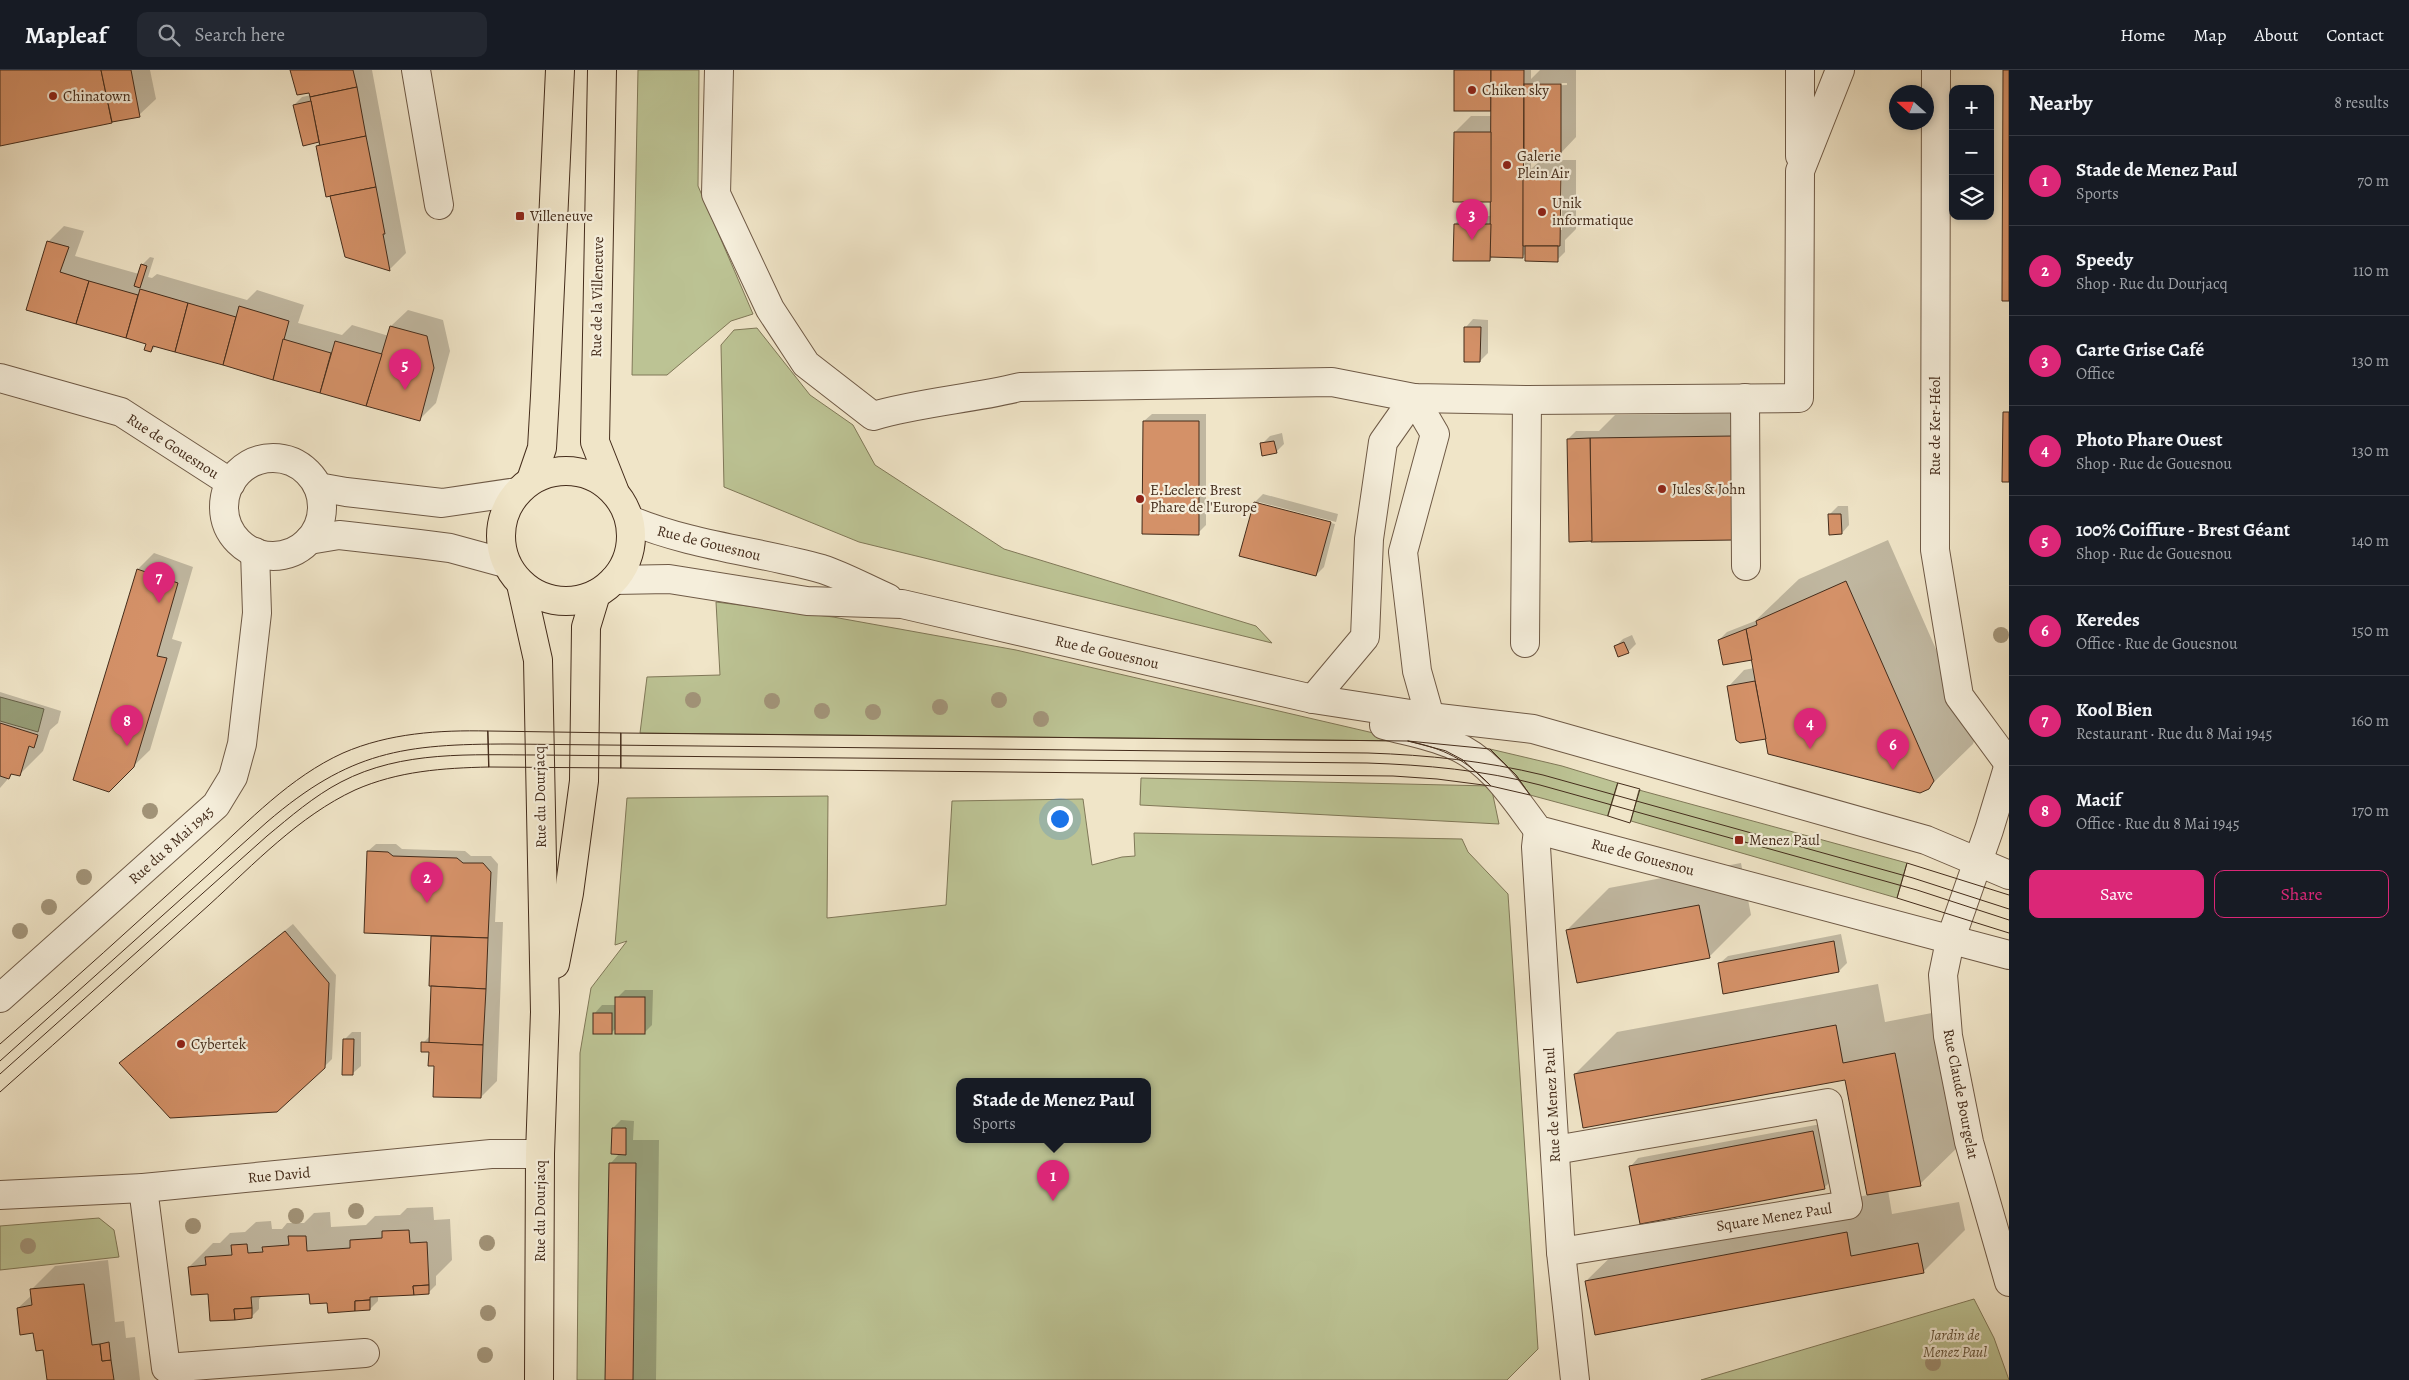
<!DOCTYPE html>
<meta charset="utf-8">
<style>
:root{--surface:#171b24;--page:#242831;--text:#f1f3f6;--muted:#9ea1a6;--line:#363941;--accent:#db2777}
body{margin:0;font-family:Alegreya,serif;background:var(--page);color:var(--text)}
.controls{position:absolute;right:15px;top:15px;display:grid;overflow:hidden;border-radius:10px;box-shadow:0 2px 8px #0003}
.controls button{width:45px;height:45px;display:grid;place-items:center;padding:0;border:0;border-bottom:1px solid var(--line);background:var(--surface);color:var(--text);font:25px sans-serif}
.compass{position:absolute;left:1889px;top:15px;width:45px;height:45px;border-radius:50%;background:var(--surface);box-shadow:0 2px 8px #0003;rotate:291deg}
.you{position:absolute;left:1059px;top:748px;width:18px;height:18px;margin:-12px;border:4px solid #fff;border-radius:50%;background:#1a73e8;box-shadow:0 0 0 8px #1a73e833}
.badge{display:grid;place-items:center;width:32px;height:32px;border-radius:50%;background:var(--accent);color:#fff;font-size:16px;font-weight:700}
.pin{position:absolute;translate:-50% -41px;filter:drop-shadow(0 1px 2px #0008)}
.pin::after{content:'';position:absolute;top:26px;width:18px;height:15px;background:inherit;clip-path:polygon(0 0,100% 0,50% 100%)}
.popup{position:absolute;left:956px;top:1008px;width:195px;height:65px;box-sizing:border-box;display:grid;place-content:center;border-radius:10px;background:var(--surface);filter:drop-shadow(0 1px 4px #0005);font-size:16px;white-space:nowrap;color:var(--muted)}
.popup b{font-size:19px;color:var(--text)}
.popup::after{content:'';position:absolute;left:50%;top:100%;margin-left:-10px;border:10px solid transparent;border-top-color:var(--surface)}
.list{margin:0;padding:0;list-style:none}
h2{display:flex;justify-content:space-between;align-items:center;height:65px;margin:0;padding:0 20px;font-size:21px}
h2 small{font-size:16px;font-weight:400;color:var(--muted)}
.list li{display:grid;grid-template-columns:32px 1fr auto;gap:15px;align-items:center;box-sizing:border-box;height:90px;padding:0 20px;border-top:1px solid var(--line)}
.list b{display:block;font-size:19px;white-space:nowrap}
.list p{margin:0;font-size:16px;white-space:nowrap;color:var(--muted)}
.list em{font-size:16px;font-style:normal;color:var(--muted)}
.actions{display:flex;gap:10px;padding:15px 20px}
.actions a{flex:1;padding:11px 0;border:1px solid var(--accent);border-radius:10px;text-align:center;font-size:18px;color:var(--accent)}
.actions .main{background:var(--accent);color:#fff}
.icon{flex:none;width:28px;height:28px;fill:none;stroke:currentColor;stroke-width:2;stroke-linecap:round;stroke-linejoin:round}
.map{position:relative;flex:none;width:2009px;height:1310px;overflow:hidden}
header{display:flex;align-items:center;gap:30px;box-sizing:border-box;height:70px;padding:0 25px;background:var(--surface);border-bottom:1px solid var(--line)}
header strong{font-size:24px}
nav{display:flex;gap:28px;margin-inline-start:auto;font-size:18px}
.search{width:350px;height:45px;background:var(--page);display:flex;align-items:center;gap:12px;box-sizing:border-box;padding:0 18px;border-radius:10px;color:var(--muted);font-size:19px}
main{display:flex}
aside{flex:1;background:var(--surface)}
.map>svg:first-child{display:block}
.green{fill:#bcc394;stroke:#807858;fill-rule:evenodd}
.shadow{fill:#0003;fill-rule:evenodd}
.building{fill:#d49168;stroke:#442c1b}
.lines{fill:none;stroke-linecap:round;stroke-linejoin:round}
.minor-casing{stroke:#6f5a46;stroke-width:30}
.major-casing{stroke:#442c1b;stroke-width:30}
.minor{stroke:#f5eedb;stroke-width:28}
.major{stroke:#f0e5c8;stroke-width:28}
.tram{stroke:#442c1b;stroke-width:1}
.tree{fill:#a29479}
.poi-dot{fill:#8f2418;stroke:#f5eedb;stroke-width:2}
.labels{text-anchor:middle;stroke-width:4.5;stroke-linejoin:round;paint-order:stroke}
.poi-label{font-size:15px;fill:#442c1b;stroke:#f5eedb;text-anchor:start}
.street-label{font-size:15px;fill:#442c1b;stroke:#f5eedb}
.park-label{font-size:15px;font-style:italic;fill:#625239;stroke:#f5eedb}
</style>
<header>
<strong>Mapleaf</strong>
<div class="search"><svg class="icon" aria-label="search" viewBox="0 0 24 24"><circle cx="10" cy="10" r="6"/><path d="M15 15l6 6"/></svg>Search here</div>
<nav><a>Home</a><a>Map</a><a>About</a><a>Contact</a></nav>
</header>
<main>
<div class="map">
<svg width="2009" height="1310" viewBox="0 0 2009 1310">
<rect width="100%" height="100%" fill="#f0e5c8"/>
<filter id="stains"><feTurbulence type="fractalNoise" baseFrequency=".004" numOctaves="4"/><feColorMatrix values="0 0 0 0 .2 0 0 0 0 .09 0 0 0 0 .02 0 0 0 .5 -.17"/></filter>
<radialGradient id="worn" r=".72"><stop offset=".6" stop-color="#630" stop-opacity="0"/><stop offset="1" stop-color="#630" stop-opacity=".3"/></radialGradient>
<g class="green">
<path d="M638,0h61l-1,116 55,128 -22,7 -64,54h-35z"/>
<path d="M757,258l53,67 43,30 22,40 129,84 252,77 16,17 -413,-101 -135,-55 -3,-142 13,-15z"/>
<path d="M716,532l117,15 183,33 392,91 -768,-8 7,-56 73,-2z"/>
<path d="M0,627l44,12 -6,23 -38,-11z"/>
<path d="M1490,679l72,17 56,17 -10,33 -78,-21 -14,-20z"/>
<path d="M1141,708l350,8 8,38 -359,-19z"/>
<path d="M1639,720l268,73 -10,35 -266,-77z"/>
<path d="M828,726l-1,122 119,-13 6,-104 131,-2 9,66 30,-8 13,-1 -1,-23 328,6 6,13 40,42 30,455 -31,31h-930l3,-327 11,-65 36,-47 -12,4 12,-147zM959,1012h188v58h-188z"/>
<path d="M99,1148l15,12 5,27 -119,13v-44z"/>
<path d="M1974,1229l20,39 15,42h-308z"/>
</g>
<g class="shadow">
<path d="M0,0h150l6,29 -17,16 -139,30z"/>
<path d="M292,0h80l34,183 -16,16 -44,-13 -29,-109 3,-7 -16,5 -10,-40 8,-8 9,-2z"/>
<path d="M1455,0h76v9l9,-9h36v67l-16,17 -29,-1v16l10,-9h35v69l-11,11v12l-8,8 -31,-7 -4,4 -29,-1 -3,4 -35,-36 8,-8h29v-15l-37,-69 16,-16h21v-8zM1539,13h28v2l-28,1zM1523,33h2v73l-3,2zM1559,100h3v60h-3z"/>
<path d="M64,156l20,5 -9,25 64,18 3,-9 8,-8 4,1 -6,19 4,1 5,-4 90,26 10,-10 47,15 -6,18 44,12 10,-10 37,11 2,-10 17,-16 35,10 7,31 -14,52 -16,16 -264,-73 -5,5 -4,-8 -119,-34 20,-67z"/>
<path d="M1473,249l15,1v33l-8,8 -14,-34z"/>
<path d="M1755,343l2,102 -189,-76 8,-8h23l16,-16z"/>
<path d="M1152,344h54v111l-8,8 -54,-112z"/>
<path d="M1282,363l2,11 -8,8 -14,-8 8,-8z"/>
<path d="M1263,424l75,20 -2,8 -77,-20v2l76,20 -11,43 -8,8 -61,-73z"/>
<path d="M1838,436h10l1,19 -7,8 -12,-19z"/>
<path d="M1888,470l87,198 -2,6 -43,42 -164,-48 -38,-51 16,-17 10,-2 -2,-10 -33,-18 8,-8 28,-11 44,-42z"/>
<path d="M154,483l39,14 -21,72 10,3 -32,108 -41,40 29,-221z"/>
<path d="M1632,565l4,9 -8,8 -13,-5 8,-8z"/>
<path d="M0,622l61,19 -3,12 -8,7 -7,21 -24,24 -6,-2 -13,15z"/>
<path d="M376,774h20l6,5 63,2 6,5h20l7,8 -3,58h8l-6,159 -16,16 -45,-32 -5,-15 -8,-7 8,-8 1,-98 2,-2 -66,-84z"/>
<path d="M1741,793l10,52 -42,42 -142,-27 42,-42z"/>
<path d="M293,854l43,51 -4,84 -8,8 -195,-11z"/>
<path d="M1841,864l6,29 -8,8 -119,-8 8,-7z"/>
<path d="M1878,914l7,38 52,-10 25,131 -42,41 -32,6 4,24 67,-12 6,28 -42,42 -337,9 42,-41 240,-45 -22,-117 -271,-4 42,-42z"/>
<path d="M625,920h28l-1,35 -8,8 -28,-5 -5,5 -16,-20 7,-8h14l1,-7z"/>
<path d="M352,962h9v34l-8,7 -9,-33z"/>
<path d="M621,1050l13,1 -1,19h26l-3,240h-50l4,-216 10,-11 -7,-25z"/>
<path d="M1821,1054l11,56 -8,8 -193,-22 7,-8z"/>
<path d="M433,1137l1,13 16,-1 2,41 -16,16v9l-8,8 -50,2v6l-8,8 -42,-7 -18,-9 -48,3 -3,3v10l-8,8 -42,-24 -20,-26 24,-24h7l10,-10 15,-1 11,-10 15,-1 1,8h10l5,-6h17l10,-10 16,-1 1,15 35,-2 9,-9 25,-1 7,-7z"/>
<path d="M108,1190l7,62 9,-1 2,17 9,-1 5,43h6h-97l-4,-32 -27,-40 14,-13 -1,-5 24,-24z"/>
</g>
<g class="building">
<path d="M0,0h101l11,53 -112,23z"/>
<path d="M101,0h30l9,47 -28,5z"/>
<path d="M290,0h63l4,17 -47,10 -1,-4 -12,2z"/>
<rect x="1454" y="0" width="37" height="41"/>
<path d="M1491,0h33l-1,188 -33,-1z"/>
<path d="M2003,0h6v231h-7z"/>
<rect x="1524" y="14" width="37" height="71"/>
<path d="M357,17l9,49 -46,10 -10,-49z"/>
<path d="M311,31l8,41 -16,4 -10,-41z"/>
<path d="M1454,62h37v70h-38z"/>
<path d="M366,66l10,51 -50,10 -10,-51z"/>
<path d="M1523,105l38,1 -1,70h-37z"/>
<path d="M376,117l9,47h-2l7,37 -45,-14 -15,-61z"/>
<path d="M1454,154h37l-1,37h-37z"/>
<path d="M47,171l22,6 -9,25 29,9 -13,43 -50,-14z"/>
<path d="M1525,176h33v16l-33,-1z"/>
<path d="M141,194l6,2 -7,22 -6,-2z"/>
<path d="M89,211l49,14 -12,43 -50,-14z"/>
<path d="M140,219l48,14 -13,49 -22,-6 -2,6 -7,-2 2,-6 -20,-6z"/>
<path d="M188,233l48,14 -13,48 -48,-13z"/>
<path d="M239,236l50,15 -16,59 -50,-15z"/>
<path d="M390,256l37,10 7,32 -14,53 -54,-15z"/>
<path d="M1464,257h17l-1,35h-16z"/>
<path d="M283,269l48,14 -11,40 -47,-13z"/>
<path d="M335,271l47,13 -16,52 -46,-13z"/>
<path d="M2003,342h6v70h-7z"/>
<path d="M1143,351h56v114l-57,-1z"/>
<path d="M1732,366l2,104 -143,2 -1,-104z"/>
<path d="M1590,368l2,103 -23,1 -2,-103z"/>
<path d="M1274,371l3,12 -15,3 -2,-13z"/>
<path d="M1254,432l77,20 -15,54 -77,-20z"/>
<path d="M1828,444h13l1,20 -13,1z"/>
<path d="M137,499l41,14 -21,73 10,2 -33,109 -25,25 -36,-12z"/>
<path d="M1846,511l88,200 -5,8 -9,4 -152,-39 -22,-125 11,-4 -1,-4z"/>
<path d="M1746,559l6,31 -29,5 -5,-25z"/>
<path d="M1624,572l5,11 -11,4 -4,-11z"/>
<path d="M1755,611l11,58 -26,4 -4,-3 -9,-54z"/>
<path d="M0,653l38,12 -4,13 -5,-2 -9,30 -9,-2 -2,5 -9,-3z"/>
<path d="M367,781l21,1 5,4 64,2 6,5h20l8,9 -3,66 -124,-5z"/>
<path d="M1699,835l11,53 -133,25 -11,-53z"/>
<path d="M285,861l44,52 -4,85 -48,44 -107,6 -51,-55z"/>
<path d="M431,866l57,2 -2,51 -57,-3z"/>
<path d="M1834,871l5,31 -116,22 -5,-31z"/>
<path d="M431,916l55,3 -3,56 -54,-2z"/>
<rect x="615" y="927" width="30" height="37"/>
<rect x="593" y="943" width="19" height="21"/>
<path d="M1836,955l7,38 52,-10 26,133 -54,9 -22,-115 -262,48 -9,-54z"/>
<path d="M343,969h11l-1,36h-11z"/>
<path d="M421,972l62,3 -2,53 -48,-1 1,-31h-6l1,-14h-8z"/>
<path d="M612,1058h14v27l-15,-1z"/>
<path d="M1813,1061l12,58 -185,35 -11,-58z"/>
<path d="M609,1093h27l-3,217h-28z"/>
<path d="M409,1160l1,13 17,-1 2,43 -16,1 1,9 -44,2v3l-15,1v10l-27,2 -1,-10 -17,1 -1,-10 -58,3 1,11 -18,1 1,11 -25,1 -2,-27 -17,1 -3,-28 18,-2 -1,-8 27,-2 -1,-10 16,-1 1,9 15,-1 -1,-5 27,-2 -1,-9h18l1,15 43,-3v-8l32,-2v-7z"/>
<path d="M1847,1162l4,24 67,-13 6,30 -329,62 -10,-54z"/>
<path d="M84,1214l8,61 8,-1 2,17 9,-1 3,20h-67l-4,-30 -7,1 -3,-18 -13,2 -3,-27 15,-3 -2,-16z"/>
<path d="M429,1215v9l-15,1 -1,-9z"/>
<path d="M370,1230v10l-15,1v-10z"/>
<path d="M252,1238v10l-17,2 -1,-11z"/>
<path d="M109,1272l2,18 -9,1 -2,-17z"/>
</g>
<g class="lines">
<defs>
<g id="minor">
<path d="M416,0l23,135"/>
<path d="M719,0l-3,124 54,115 36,55 67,52c48,-14 98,-17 147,-29l312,-5 82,16 113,2 272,-2 1,-227 40,-101"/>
<path d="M1936,0l-1,480 24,146 50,68"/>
<path d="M1800,86v-86"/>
<path d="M0,308l121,34 110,71"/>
<path d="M1414,328l21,36 -32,118 14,119 13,46"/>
<path d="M1745,328l1,168"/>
<circle cx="273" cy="437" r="49"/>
<path d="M318,417l28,5 96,11 75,-11"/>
<path d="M630,450c62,26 128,31 192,49 22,7 45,20 66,29"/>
<path d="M309,470l30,-5 80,9 31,4 55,15"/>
<path d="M614,510l55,-1 138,22 95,3 411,95 117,18 103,12 393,111 83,35"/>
<path d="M1525,573l2,-243"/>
<path d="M1313,629l52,-62 4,-98 14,-97 31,-44"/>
<path d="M1384,655c22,6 46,10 67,19 40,16 62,53 87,86l471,125"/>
<path d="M2009,694l-20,66 -39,111 -7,34 5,61 21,106 40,140"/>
<path d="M1538,760l-2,17 25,405 14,128"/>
<path d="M0,928l216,-193 17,-28 9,-33 15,-131 -2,-61"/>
<path d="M1555,1080l273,-47 20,102 -287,47"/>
<path d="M143,1118l23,180 199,-15"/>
<path d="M0,1125l143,-7 348,-34h49"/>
</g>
<g id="major">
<path d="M602,0l-7,372 19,48"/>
<circle cx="566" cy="466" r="65"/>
<path d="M531,410l11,-32 3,-52 15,-326"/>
<path d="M521,514l17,76 7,352 -5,142 -1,226"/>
<path d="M555,894l14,-71 15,-112 2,-154 10,-33"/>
</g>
</defs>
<use href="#minor" class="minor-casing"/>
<use href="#major" class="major-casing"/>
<use href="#minor" class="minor"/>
<use href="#major" class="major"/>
<g class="tram">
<path d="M488,661l133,2v35l-132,-1z"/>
<path d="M621,663l787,8c37,8 57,18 83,45l-54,-7 -44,-3 -772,-8z"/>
<path d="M1408,671l82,8 26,26 14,20 -39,-9 -28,-26 -17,-9z"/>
<path d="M1618,713l22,6 -10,34 -22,-7z"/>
<path d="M2009,825l-102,-32 -10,35 112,35"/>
<path d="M0,974c70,-60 138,-123 206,-184 43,-39 84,-83 137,-107 46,-20 96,-23 145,-22l1,36c-46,1 -91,4 -134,23 -56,26 -101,74 -146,115 -69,62 -139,125 -209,187"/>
<path d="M0,991l267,-239c83,-71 136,-78 243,-78l858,9c60,2 117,8 175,22l370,103 96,31"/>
<path d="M0,1004l267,-238c23,-19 47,-40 74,-54 61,-32 131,-27 198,-27l828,8c59,2 116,7 173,22l377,105 92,30"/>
</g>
</g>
<g class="tree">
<circle cx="2001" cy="565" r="8"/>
<circle cx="693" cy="630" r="8"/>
<circle cx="999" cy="630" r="8"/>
<circle cx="772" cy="631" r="8"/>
<circle cx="940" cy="637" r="8"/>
<circle cx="822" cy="641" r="8"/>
<circle cx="873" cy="642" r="8"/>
<circle cx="1041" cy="649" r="8"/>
<circle cx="150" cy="741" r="8"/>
<circle cx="84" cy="807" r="8"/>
<circle cx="49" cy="837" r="8"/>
<circle cx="20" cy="861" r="8"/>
<circle cx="356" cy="1141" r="8"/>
<circle cx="296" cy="1146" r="8"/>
<circle cx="193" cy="1156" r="8"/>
<circle cx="487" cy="1173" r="8"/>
<circle cx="28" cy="1176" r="8"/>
<circle cx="488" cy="1243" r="8"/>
<circle cx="485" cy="1285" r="8"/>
<circle cx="1933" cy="1293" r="8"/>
</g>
<g class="poi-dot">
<circle cx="1472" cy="20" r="5"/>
<circle cx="53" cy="26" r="5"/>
<circle cx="1507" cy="95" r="5"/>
<circle cx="1542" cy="142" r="5"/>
<rect x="515" y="141" width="10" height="10" rx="2.5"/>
<circle cx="1662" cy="419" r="5"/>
<circle cx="1140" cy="429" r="5"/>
<rect x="1734" y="765" width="10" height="10" rx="2.5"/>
<circle cx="181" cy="974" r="5"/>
</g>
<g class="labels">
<g class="poi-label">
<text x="1482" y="25">Chiken sky</text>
<text x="63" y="31">Chinatown</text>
<text x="1517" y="91">Galerie<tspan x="1517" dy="17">Plein Air</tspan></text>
<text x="1552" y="138">Unik<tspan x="1552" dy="17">informatique</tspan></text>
<text x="530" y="151">Villeneuve</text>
<text x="1672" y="424">Jules &amp; John</text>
<text x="1150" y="425">E.Leclerc Brest<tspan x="1150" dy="17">Phare de l'Europe</tspan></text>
<text x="1749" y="775">Menez Paul</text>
<text x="191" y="979">Cybertek</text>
</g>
<g class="street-label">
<text transform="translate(597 227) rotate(-89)" y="5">Rue de la Villeneuve</text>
<text transform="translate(1935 356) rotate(-90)" y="5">Rue de Ker-Héol</text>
<text transform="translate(173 376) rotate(33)" y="5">Rue de Gouesnou</text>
<text transform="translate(709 473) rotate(14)" y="5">Rue de Gouesnou</text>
<text transform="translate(1107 582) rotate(13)" y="5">Rue de Gouesnou</text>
<text transform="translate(540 727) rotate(-91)" y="5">Rue du Dourjacq</text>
<text transform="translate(171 775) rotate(-42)" y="5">Rue du 8 Mai 1945</text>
<text transform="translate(1643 787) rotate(15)" y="5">Rue de Gouesnou</text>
<text transform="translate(1961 1024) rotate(79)" y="5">Rue Claude Bourgelat</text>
<text transform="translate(1552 1035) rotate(-93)" y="5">Rue de Menez Paul</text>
<text transform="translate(279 1105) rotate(-5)" y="5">Rue David</text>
<text transform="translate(540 1141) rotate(-90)" y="5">Rue du Dourjacq</text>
<text transform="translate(1774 1147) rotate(-9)" y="5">Square Menez Paul</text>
</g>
<g class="park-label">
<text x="1955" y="1270">Jardin de<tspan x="1955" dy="17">Menez Paul</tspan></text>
</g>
</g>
<rect width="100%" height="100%" filter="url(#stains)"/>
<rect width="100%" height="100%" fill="url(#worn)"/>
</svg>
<div class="controls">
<button>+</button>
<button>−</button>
<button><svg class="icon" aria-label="layers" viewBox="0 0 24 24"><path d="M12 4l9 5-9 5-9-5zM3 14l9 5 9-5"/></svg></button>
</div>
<svg class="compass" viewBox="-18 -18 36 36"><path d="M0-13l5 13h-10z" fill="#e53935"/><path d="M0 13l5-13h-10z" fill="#9ea1a6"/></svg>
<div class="you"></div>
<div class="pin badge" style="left:1053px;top:1131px">1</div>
<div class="popup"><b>Stade de Menez Paul</b>Sports</div>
<div class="pin badge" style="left:427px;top:833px">2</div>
<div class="pin badge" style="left:1472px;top:170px">3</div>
<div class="pin badge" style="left:1810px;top:679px">4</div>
<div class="pin badge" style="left:405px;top:320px">5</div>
<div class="pin badge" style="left:1893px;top:700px">6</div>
<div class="pin badge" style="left:159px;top:533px">7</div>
<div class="pin badge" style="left:127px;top:676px">8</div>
</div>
<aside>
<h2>Nearby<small>8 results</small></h2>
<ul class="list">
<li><span class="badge">1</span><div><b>Stade de Menez Paul</b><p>Sports</p></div><em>70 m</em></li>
<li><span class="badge">2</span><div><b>Speedy</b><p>Shop · Rue du Dourjacq</p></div><em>110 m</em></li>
<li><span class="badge">3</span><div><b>Carte Grise Café</b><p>Office</p></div><em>130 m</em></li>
<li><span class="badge">4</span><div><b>Photo Phare Ouest</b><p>Shop · Rue de Gouesnou</p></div><em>130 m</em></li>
<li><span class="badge">5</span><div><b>100% Coiffure - Brest Géant</b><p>Shop · Rue de Gouesnou</p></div><em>140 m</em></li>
<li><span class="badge">6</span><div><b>Keredes</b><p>Office · Rue de Gouesnou</p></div><em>150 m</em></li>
<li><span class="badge">7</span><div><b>Kool Bien</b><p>Restaurant · Rue du 8 Mai 1945</p></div><em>160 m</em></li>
<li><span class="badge">8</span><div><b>Macif</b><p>Office · Rue du 8 Mai 1945</p></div><em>170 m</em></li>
</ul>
<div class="actions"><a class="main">Save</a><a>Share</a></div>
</aside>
</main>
